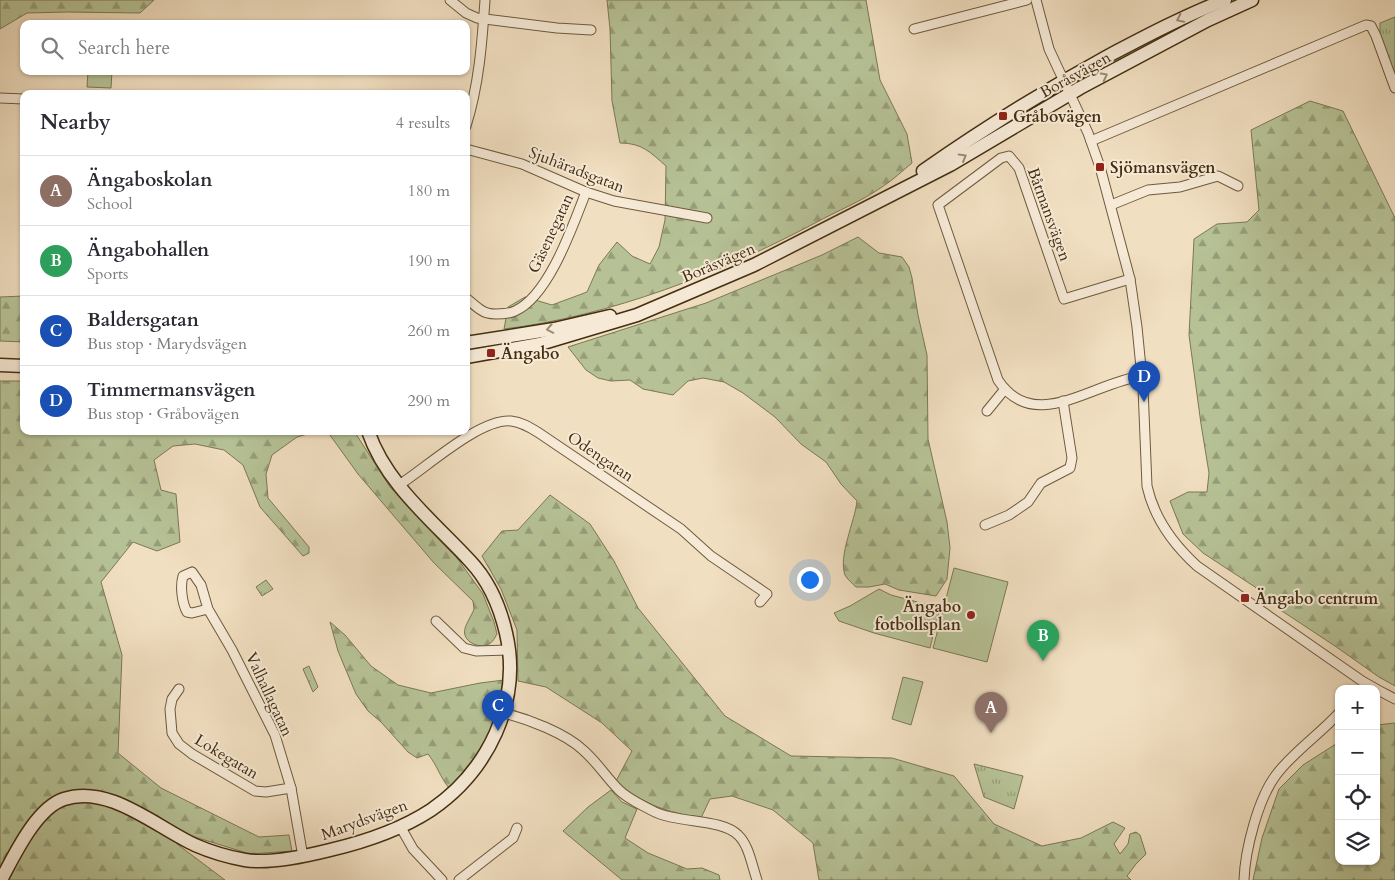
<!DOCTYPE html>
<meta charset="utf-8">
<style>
:root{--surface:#fff;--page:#f7f7f7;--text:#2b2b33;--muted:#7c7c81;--line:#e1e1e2;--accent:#8f2418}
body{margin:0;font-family:Cardo,serif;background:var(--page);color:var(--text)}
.controls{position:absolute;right:15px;bottom:15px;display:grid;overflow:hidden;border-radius:10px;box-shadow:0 1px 4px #0004}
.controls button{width:45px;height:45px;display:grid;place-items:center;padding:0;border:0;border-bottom:1px solid var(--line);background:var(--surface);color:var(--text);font:25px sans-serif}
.you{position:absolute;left:809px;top:579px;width:18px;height:18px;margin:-12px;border:4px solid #fff;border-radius:50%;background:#1a73e8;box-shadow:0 0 0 8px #1a73e833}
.badge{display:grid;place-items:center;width:32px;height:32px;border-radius:50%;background:var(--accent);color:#fff;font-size:16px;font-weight:700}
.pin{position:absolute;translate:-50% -41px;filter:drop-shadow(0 1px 2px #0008)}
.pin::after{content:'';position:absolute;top:26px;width:18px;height:15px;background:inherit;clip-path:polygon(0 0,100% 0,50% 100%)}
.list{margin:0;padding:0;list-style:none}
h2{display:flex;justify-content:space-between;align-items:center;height:65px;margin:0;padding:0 20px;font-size:21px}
h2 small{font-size:16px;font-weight:400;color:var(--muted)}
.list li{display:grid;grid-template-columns:32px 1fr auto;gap:15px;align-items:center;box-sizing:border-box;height:70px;padding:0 20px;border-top:1px solid var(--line)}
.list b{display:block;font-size:19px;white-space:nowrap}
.list p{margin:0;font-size:16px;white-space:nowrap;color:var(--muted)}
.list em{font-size:16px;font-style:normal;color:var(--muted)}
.icon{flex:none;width:28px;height:28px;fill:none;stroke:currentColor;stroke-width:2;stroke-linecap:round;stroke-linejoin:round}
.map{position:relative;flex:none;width:1395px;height:880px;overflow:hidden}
.search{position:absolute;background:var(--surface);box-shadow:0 1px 4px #0004;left:20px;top:20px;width:450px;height:55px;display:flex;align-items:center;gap:12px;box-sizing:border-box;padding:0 18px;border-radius:10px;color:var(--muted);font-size:19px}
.panel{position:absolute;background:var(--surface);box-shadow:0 1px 4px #0004;left:20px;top:90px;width:450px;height:345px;border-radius:10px}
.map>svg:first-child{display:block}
.grass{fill:url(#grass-tufts);stroke:#7c7853}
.forest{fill:url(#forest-firs);stroke:#7c7853}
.pitch{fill:#b6c296;stroke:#7c7853}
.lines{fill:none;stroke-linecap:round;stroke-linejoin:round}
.street-casing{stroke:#6e5a3c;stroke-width:11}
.secondary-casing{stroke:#432e10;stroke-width:15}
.street{stroke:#f6ead7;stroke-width:9}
.secondary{stroke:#f6ead7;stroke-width:12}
.oneway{stroke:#9c8c74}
.poi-dot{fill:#8f2418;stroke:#f6ead7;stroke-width:2}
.labels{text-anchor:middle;stroke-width:4;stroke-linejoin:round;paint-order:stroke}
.street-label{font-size:16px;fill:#432e10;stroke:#f6ead7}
.poi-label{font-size:16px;font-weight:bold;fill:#432e10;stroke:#f6ead7;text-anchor:start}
</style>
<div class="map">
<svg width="1395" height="880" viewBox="0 0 1395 880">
<defs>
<pattern id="grass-tufts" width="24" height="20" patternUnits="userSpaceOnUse" patternTransform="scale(1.25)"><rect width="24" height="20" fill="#b6c296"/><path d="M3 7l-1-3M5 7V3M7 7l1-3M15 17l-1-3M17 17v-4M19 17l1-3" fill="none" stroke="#969e79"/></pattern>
<pattern id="forest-firs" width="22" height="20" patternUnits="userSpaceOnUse" patternTransform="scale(1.25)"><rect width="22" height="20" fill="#b6c296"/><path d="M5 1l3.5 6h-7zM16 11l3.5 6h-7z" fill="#969e79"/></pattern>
</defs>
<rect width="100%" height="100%" fill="#f1dfc1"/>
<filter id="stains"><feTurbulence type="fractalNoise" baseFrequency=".004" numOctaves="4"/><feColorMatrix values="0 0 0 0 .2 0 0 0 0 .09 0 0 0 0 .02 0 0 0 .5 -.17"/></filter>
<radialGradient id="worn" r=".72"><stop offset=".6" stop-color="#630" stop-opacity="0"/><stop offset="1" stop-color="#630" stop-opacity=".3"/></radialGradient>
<g class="grass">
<path d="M1395,17v61l-15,-41v-14z"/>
<path d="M266,580l7,9 -11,7 -6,-9z"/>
<path d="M309,666l9,21 -5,5 -10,-23z"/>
<path d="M974,764l49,12 -9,33 -30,-12z"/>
</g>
<g class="forest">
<path d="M0,0h154l-14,13 -73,-1 -40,1 -27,16z"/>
<path d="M607,0h259l14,80 27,54 5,29c-10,8 -19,17 -30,24 -20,14 -45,24 -67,36 -94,50 -204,93 -311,106l4,-22 17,-10 27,8 35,-13 12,-27 18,-23 15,14 18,8 9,-17 6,-27 1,-54c-16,-14 -24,-23 -46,-23l-8,-42 -2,-72z"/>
<path d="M1310,101l33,10 52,107v468l-16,-9 -44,-31 -53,-35 -27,-24 -52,-34 -20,-19 -13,-33 18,-9h19l2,-19 -8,-49 -12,-89 5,-96 23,-15 30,-2 12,-12 -8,-80z"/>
<path d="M858,237l21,16 23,4 7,10 3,11 6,37 9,40 1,84 19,83 3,26 -3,31 -11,17 -37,-6 -14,-6 -16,3h-13c-4,-4 -9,-8 -11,-12 -7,-19 10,-54 12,-74l-16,-17 -15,-22 -25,-18 -26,-27 -32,-24 -19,-11 -21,-4 -15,3 -15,14 -30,-6 -13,-9 -19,1 -13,-3 -12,-8 -18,-23 138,-44 116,-48z"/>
<path d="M24,296v46l-24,-1v-44z"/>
<path d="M0,381h24v50h294l-21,6 -25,18 -6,19 2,24 41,49v6l-6,3 -43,-49 -17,-42 -19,-15 -29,-6 -22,2 -19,14 7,30 15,4 4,48 -23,9 -24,-9 -32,40 21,73 -4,98 43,35 98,49 30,-2 3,16 -42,3 -68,-21 -5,11 48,36h-225z"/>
<path d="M327,431h27l36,56 67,71 26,36 11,28 3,12c-3,5 -5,10 -11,11 -5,2 -11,0 -16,-3 -13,-10 1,-23 4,-33 0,-2 -1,-6 -1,-8l-39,-38 -76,-89z"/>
<path d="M550,495l40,29 24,37 24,47 87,108 66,40 101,2 62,18 40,48 48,22 39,-8 32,-16 12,6 -11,16 6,10 8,-10 2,-10 6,-2 4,3 6,19 -10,10 -9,12 4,4h-312l-6,-37 -40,-33 -41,-14 -22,3 -9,19c-33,-6 -61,-14 -85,-37l16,-30 -30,-28 -56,-36 -28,-6 -1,-51 -16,-41 -19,-33 20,-25 16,-1z"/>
<path d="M330,622l15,13 26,31 27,19 33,8 49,-10 24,-3c-7,48 -24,73 -55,108 -9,-11 -12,-23 -21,-34l-11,4 -9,-6 -27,-30 -13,-11 -12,-17 -18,-43z"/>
<path d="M1395,723v157h-142l9,-42 17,-49 24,-24 36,-23v119h37v-136z"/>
<path d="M611,790l11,12 15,7 -12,29 23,15 39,16 15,-1 17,7 1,5h-98l-59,-49 25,-24z"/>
</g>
<g class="pitch">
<path d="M88,71h24l-1,17 -24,-1z"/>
<path d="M954,568l54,14 -21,80 -54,-14z"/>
<path d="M879,589l12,6 49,13 -10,40 -56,-15 -35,-12 -5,-8 16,-7z"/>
<path d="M903,677l20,5 -12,43 -19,-6z"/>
</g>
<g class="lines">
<defs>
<g id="street">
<path d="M450,0l16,13 11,5 80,10 34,2"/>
<path d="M1036,0l13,49 39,84 12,34 30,112 7,48 6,61 4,98c7,32 26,58 50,80l165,115 14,8"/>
<path d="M914,29l113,-29"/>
<path d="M0,98l24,1"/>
<path d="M466,126c13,-41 16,-83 19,-126"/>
<path d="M1091,141l275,-116 5,1 5,10 19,52"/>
<path d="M466,149l56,15 64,28 28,9 93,17"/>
<path d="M1111,205l37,-15 32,-3 38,-11 20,10"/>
<path d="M1130,279l-66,20 -45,-131 -10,-12 -8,2 -63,47 60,175c36,55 96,2 144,-4"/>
<path d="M466,298c5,4 10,9 15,12 4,3 10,4 15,4 6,0 13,0 19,-3 34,-15 58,-86 71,-119"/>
<path d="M987,411l18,-22"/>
<path d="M399,485c27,-17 81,-67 112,-64 11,1 20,7 28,12l142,96 30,27 56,38 -7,8"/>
<path d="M985,525l24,-10 19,-13 13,-19 29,-15 2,-10 -9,-57"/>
<path d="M208,609l-16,4 -5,-1c-5,-9 -7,-26 -4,-36l9,-4 9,13 7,24 24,41 43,85 16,53 12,69"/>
<path d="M436,621l28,27 12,3 32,-1"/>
<path d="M179,689l-7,10 -2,10 2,24 7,11 13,10 63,37 11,1 25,-4"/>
<path d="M1376,689l19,10"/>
<path d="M504,713c24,6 61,20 79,37 14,12 23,27 36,40 9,9 21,14 32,20 25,14 70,8 87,25 11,10 14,31 19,45"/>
<path d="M400,826l13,23 29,31"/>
<path d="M459,880l54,-42 4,-10"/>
<path d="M1244,880c1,-30 14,-81 32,-105 18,-24 43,-40 63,-62"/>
</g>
<g id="secondary">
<path d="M923,171c60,-42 121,-80 185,-115 38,-20 76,-40 117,-56"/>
<path d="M466,343l88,-14 56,-13"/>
<path d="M466,357l74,-13 97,-29 117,-50 196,-100 130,-77 128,-68 44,-20"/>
<path d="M0,365l24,1"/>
<path d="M1,880c13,-24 35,-72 63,-81 45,-15 92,28 131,46 16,7 33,12 50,15 23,4 61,-4 85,-10 34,-8 72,-21 101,-40 57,-39 91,-108 75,-177 -6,-26 -18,-53 -36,-72 -37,-40 -84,-77 -102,-130"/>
</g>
</defs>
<use href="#street" class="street-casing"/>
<use href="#secondary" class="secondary-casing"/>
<use href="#street" class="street"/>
<use href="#secondary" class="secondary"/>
</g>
<defs><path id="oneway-chevron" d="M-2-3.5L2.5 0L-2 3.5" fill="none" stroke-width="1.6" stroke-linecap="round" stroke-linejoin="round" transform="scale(1.25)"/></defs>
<g class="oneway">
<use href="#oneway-chevron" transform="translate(1180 19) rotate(154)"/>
<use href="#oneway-chevron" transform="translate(1104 76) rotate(-27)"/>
<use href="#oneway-chevron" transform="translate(963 157) rotate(-30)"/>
<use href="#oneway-chevron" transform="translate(550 329) rotate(169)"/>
</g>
<g class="poi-dot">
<rect x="998" y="111" width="10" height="10" rx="2.5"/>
<rect x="1095" y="162" width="10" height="10" rx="2.5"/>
<rect x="486" y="348" width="10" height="10" rx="2.5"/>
<rect x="1240" y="593" width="10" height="10" rx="2.5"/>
<circle cx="971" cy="615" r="5"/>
</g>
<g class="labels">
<g class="street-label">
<text transform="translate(1075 74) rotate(-29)" y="6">Boråsvägen</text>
<text transform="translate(577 169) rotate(21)" y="6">Sjuhäradsgatan</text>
<text transform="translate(1050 214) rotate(70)" y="6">Båtmansvägen</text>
<text transform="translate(550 233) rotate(-65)" y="6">Gäsenegatan</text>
<text transform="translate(718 262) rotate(-23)" y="6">Boråsvägen</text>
<text transform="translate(601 456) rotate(34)" y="6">Odengatan</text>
<text transform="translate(270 694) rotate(65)" y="6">Valhallagatan</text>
<text transform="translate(227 756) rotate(31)" y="6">Lokegatan</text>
<text transform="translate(364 819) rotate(-20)" y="6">Marydsvägen</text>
</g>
<g class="poi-label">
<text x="1013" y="122">Gråbovägen</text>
<text x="1110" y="173">Sjömansvägen</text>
<text x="501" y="359">Ängabo</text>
<text x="1255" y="604">Ängabo centrum</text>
<text x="961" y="612" text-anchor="end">Ängabo<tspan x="961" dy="18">fotbollsplan</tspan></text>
</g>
</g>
<rect width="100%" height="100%" filter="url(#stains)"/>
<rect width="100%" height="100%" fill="url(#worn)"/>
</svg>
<div class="controls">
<button>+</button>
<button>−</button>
<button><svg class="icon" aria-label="locate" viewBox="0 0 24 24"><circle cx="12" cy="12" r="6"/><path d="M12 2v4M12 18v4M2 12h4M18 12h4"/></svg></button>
<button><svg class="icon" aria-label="layers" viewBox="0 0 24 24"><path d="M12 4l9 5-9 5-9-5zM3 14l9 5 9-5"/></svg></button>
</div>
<div class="you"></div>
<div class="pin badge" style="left:991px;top:733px;background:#8d6e63">A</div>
<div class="pin badge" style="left:1043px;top:661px;background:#2e9e5b">B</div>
<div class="pin badge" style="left:498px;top:731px;background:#1a4fb4">C</div>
<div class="pin badge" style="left:1144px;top:402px;background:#1a4fb4">D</div>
<div class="search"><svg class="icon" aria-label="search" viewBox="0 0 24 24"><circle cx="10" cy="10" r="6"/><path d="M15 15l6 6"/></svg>Search here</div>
<section class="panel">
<h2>Nearby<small>4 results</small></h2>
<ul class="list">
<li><span class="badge" style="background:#8d6e63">A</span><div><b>Ängaboskolan</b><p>School</p></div><em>180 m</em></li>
<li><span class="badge" style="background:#2e9e5b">B</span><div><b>Ängabohallen</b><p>Sports</p></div><em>190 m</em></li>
<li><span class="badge" style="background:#1a4fb4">C</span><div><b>Baldersgatan</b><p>Bus stop · Marydsvägen</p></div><em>260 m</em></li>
<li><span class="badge" style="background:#1a4fb4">D</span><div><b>Timmermansvägen</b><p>Bus stop · Gråbovägen</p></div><em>290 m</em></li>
</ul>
</section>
</div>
